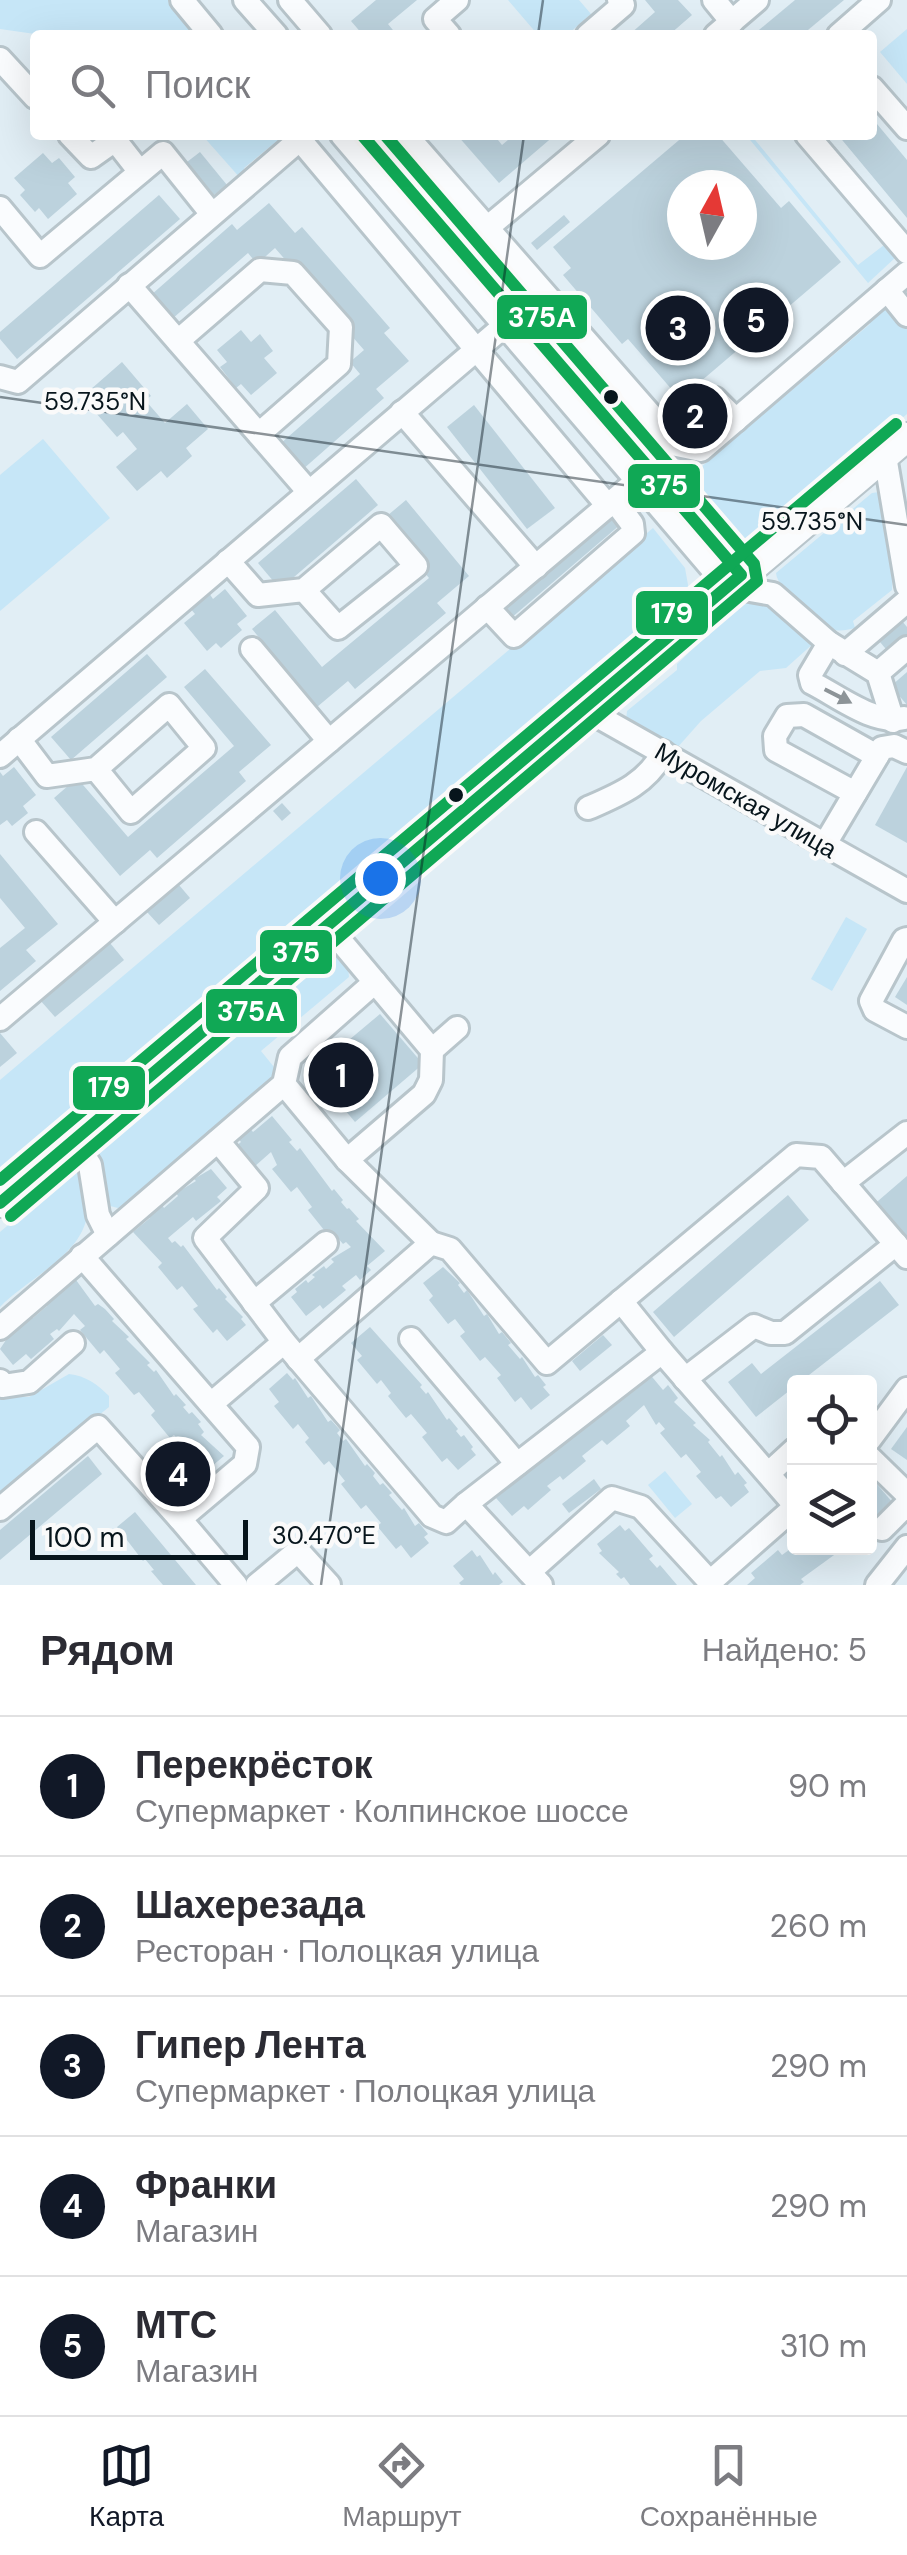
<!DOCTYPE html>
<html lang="ru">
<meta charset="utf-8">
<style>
:root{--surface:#fff;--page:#f7f7f7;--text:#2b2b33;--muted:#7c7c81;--line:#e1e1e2;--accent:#111827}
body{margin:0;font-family:"DM Sans",sans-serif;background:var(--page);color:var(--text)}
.controls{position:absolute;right:30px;bottom:30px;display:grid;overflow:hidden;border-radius:10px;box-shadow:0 10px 40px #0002}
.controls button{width:90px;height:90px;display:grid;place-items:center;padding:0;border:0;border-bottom:2px solid var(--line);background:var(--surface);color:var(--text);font:50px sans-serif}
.compass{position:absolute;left:667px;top:170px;width:90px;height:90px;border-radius:50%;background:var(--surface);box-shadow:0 10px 40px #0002;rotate:8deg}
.scale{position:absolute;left:30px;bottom:25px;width:218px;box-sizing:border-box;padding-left:10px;border:5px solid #07151c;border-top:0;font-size:28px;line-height:35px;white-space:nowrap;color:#07151c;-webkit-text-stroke:8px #fafafa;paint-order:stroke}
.you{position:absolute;left:380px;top:878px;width:35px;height:35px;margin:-25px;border:8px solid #fff;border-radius:50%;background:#1a73e8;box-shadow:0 0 0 15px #1a73e833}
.badge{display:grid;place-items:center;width:65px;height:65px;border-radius:50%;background:var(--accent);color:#fff;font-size:32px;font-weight:700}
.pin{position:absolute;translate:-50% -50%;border:5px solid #fff;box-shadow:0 2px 10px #0006}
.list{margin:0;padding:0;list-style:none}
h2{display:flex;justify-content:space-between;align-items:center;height:130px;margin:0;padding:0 40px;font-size:42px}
h2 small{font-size:32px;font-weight:400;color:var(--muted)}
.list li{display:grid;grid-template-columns:65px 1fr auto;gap:30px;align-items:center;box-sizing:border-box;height:140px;padding:0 40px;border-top:2px solid var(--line)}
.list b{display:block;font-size:38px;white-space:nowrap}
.list p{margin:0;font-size:32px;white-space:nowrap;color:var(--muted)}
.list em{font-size:32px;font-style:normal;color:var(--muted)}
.icon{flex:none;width:55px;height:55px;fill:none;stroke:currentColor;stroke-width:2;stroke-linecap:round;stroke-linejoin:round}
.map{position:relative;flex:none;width:907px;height:1585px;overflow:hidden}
.search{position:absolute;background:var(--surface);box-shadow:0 10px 40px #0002;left:30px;right:30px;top:30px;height:110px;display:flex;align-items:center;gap:25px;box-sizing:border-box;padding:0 35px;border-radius:10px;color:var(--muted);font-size:38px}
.sheet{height:830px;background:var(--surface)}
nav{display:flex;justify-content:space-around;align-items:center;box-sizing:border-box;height:140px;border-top:2px solid var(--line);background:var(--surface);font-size:28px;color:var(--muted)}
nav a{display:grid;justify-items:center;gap:5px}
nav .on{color:var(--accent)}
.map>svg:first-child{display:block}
.green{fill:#c6e6f7}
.building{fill:#bcd2dd;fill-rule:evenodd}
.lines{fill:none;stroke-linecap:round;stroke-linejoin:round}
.minor-casing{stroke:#b8c5cb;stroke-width:28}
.major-casing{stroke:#b8c5cb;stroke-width:32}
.minor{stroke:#fafcfe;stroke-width:22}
.major{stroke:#fafcfe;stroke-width:28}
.bus-1-casing{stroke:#fafafa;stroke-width:20}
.bus-2-casing{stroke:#fafafa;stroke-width:20}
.bus-3-casing{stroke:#fafafa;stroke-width:20}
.bus-1{stroke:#10a855;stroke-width:12}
.bus-2{stroke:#10a855;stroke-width:12}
.bus-3{stroke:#10a855;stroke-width:12}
.oneway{fill:#8d9498}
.ticks{fill:none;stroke:#07151c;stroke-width:2.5;stroke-opacity:0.45}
.bus-dot{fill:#07151c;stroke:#fafafa;stroke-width:4}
.labels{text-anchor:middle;stroke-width:9;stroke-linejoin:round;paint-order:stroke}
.street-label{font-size:25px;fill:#07151c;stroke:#fafafa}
.ticks-label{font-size:25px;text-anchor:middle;fill:#07151c;stroke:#fafafa;stroke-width:9;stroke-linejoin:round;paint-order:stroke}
.line-badge{stroke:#fafafa;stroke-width:4}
.badge-label{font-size:28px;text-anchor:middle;font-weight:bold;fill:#fff}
</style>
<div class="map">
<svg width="907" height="1585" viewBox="0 0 907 1585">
<rect width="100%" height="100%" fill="#e1eef5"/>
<g class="green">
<path d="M0,0h168l30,35h-156l-42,-6z"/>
<path d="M508,0h71l12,14 -24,21h-29z"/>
<path d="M907,29v55l-27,-32z"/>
<path d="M202,135h81l5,6 -5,5 -6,-5 -33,27 5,8 -8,3z"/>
<path d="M746,135h5l107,130 26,-20 11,7 1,5 -28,26z"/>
<path d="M888,304l19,24v86l-146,124 -13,3 -22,-5 -54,-65 17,-11 11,8 170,-144v-13z"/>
<path d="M43,439l67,79 -110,93v-136z"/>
<path d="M879,492l3,7 11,70 -1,21 -39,31 2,7c-9,2 -15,4 -24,1 -15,-5 -54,-40 -55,-56l96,-80z"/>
<path d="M653,528l32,40 5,28 -211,177c-29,9 -41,24 -56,48l-423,364v-105z"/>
<path d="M760,601l14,2 41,39 -29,26 -26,3 -59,50 -24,27 -51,-27 1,-10 50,-41v-6l65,-62z"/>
<path d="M846,917l21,12 -35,62 -21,-12z"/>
<path d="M331,946l17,21 1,10 -88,74 17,21 -156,137 -12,-3 -19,-54z"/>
<path d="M77,1167c3,10 9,21 10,31 9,52 -58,78 -87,109v-75z"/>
<path d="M69,1374c17,2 28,10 40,22v11l-109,88v-98h29z"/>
<path d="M665,1471l27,33 -17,14 -27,-33z"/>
</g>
<g class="building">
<path d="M376,0h41l-29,24 9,11h-34l-12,-14z"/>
<path d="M645,0h33l14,15 -23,20h-40l26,-23z"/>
<path d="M795,0h49l-42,35h-49z"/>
<path d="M872,118l35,42v58l-69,-83h34z"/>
<path d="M457,135h37l8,10 12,-10h41l-56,48z"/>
<path d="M685,135h33l63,73 8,-7 52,61 -161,137 -52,-60 -6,5 -59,-69 8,-7 -18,-21zM682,185h60v60h-60z"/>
<path d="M200,152l27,33 -13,10 -27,-33z"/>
<path d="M43,153l9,10 7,-5 16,19 -7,6 9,11 -29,25 -9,-11 -4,4 -15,-17 5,-5 -11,-12z"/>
<path d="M159,195l21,24 -163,140 -17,-20v-7z"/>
<path d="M269,203l26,30 7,-6 88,101 -6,5 25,28 -33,28 8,9 -82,72 -22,-26 80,-70 -10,-12 14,-12 -89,-102 -18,16 -9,-11 -76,66 -21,-24 81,-71 5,6z"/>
<path d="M564,215l6,7 -33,28 -6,-7z"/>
<path d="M241,330l10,12 9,-8 13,17 -9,7 13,15 -26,22 -10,-11 -5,4 -16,-21 7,-5 -10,-12z"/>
<path d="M122,362l29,34 -6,4 20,23 22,-19 21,25 -22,19 6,8 -25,22 -6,-7 -24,20 -21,-24 21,-18 -14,-17 -6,5 -35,-40z"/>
<path d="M474,405l81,103 -28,21 -80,-102z"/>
<path d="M356,479l22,26 -98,84 -22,-26z"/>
<path d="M406,500l63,76 -32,27 9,10 -91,76 -7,-8 -31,26 -65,-78 23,-19 47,57 107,-89 -48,-57z"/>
<path d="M611,512l10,12 -111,95 -10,-12z"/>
<path d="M225,589l22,27 -10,8 5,6 -21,18 -5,-5 -9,8 -23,-28 11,-9 -5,-6 19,-15 4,6z"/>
<path d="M887,603l20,24v34l-6,6 -37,-44z"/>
<path d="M147,654l20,23 -96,83 -20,-23z"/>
<path d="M205,669l66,76 -32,27 7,9 -89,77 -7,-8 -30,26 -66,-78 23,-20 51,59 106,-91 -50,-59z"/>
<path d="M907,672v33l-16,-19z"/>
<path d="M14,767l22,28 -13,11 5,7 -16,13 -5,-6 -7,5v-53l3,4z"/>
<path d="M907,767v76l-32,-18z"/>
<path d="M282,803l9,10 -9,8 -9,-10z"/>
<path d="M0,854l58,70 -32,26 10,11 -36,30v-43l25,-20 -25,-30z"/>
<path d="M179,885l11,13 -31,27 -12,-13z"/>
<path d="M110,943l14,17 -69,57 -15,-17z"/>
<path d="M907,977v28l-12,-8z"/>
<path d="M380,1014l43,50 -68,58 -43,-51z"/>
<path d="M0,1033l17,20 -17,14z"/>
<path d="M272,1116l20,24 -3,2 8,9 3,-3 32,43 2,-2 9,11 -2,2 6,7 2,-1 10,11 -3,2 29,30 -18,15 4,4 -11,10 -4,-5 -14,11 4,4 -23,19 -3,-4 -14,11 -15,-19 6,-5 -2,-3 11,-9 2,3 7,-6 -3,-2 12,-9 2,3 8,-7 -3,-3 20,-12 -5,-5 -3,2 -11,-13 -4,4 -20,-25 4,-3 -15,-20 -6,5 -19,-23 5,-4 -6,-13 -18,16 -18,-21 6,-5 -4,-5 12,-10 4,5z"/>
<path d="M211,1169l16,19 -10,9 4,4 -25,20 -3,-4 -25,21 4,5 3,-2 6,6 2,-2 34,45 2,-2 8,9 -2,2 18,18 -2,2 5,6 -19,16 -10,-12 -4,4 -20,-24 5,-3 -16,-20 -5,4 -19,-23 4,-4 -29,-31 17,-14 -4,-5 14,-11 4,6 14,-12 -2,-3 20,-12 -2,-2z"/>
<path d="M907,1176v68l-36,-37z"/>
<path d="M788,1195l21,25 -135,117 -21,-25z"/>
<path d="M443,1267l17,16 -2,2 6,8 3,-3 17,26 3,-2 12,20 3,-2 9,11 -3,2 12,14 2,-2 13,20 3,-2 8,10 -3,2 7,8 -19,15 -10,-13 -6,5 -18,-24 4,-3 -16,-18 -5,4 -20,-25 5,-4 -10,-13 -7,5 -19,-24 4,-4 -10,-13z"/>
<path d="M76,1280l19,26 3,-2 7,5 9,10 -2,2 17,16 -3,2 24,24 -3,2 7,7 2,-2 18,26 2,-2 10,11 -3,2 6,7 3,-2 9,10 -3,2 6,8 -3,3 23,21 -18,15 3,5 -11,10 -4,-5 -6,6 -18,-21 20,-13 -16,-18 -4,3 -19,-23 4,-4 -16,-19 -5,3 -19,-22 5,-4 -16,-19 -4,4 -20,-24 5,-4 -11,-12 -15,17 -2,-2 -7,5 4,5 -23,20 -5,-5 -13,11 -13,-16 6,-9 -3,-3 27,-22 3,3 14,-12 -5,-6 11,-9 4,5z"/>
<path d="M880,1281l19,24 -99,77h-6v5l-38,30 -28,-35 24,-19 9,11z"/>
<path d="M370,1327l52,58 -2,2 6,7 2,-2 19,28 2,-2 9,11 -2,2 5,6 3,-2 9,12 -2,2 5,6 -18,15 -11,-12 -5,4 -20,-25 5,-4 -16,-19 -5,4 -18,-22 3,-3 -10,-13 -4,4 -20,-24 5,-4 -11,-13z"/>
<path d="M603,1335l9,10 -32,26 -8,-10z"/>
<path d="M648,1372l15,18 5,-5 10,13 -4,4 22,21 -3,2 17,15 -2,2 12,15 2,-2 13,20 3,-3 9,11 -3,2 5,7 -18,15 -10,-11 -5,3 -20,-23 5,-4 -15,-18 -5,4 -21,-25 5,-4 -6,-7 -3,3 -12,-20 -18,16 4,5 -23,19 -5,-5 -20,16 4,5 -23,19 -3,-4 -13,10 4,4 -23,20 -4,-4 -12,10 -16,-18 7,-6 -2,-3 10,-8 2,2 15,-17 3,3 14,-12 -2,-3z"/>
<path d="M287,1373l6,7 2,-2 13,20 3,-2 17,26 3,-2 9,10 -3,3 6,8 3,-2 19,27 2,-2 8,9 -2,3 7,9 3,-2 9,10 -3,2 13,15 2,-2 11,18 4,-3 9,11 -4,3 5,6 -18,15 -10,-13 -5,4 -19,-23 4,-3 -15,-18 -5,4 -20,-25 4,-3 -16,-20 -5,4 -19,-23 4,-4 -11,-14 -5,5 -19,-23 5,-4 -10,-13z"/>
<path d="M907,1427v33l-16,-11z"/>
<path d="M88,1456l14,18 -102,86v-30z"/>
<path d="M594,1479l7,10 -32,24 -7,-9z"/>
<path d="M875,1482l18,21 -23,23v-40z"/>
<path d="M135,1512l61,73h-33l-12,-14 3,-1 -9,-11 -2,2 -26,-34z"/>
<path d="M620,1525l5,6 4,-3 24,28 -4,3 8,9 3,-3 17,20h-47l-6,-8 -3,2 -5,-5 3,-2 -20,-19 3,-2 -5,-7z"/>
<path d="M794,1537v11h45l2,2 -40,29 3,3 -4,3h-53l8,-7 -4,-5 27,-23 4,5 11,-8 -4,-5z"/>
<path d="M472,1550l5,7 3,-2 13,20 2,-3 8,10 -4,3h-38l-2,-2 5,-4 -11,-13z"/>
</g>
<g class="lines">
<defs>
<g id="minor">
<path d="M182,0l29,35"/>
<path d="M245,0l31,35"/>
<path d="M290,0l30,35"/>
<path d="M714,0l18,22"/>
<path d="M449,35l-14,-16 22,-19"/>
<path d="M588,35l35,-30 -4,-5"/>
<path d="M716,35l41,-35"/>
<path d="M839,35l40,-35"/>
<path d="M0,59l35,38"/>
<path d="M872,88l35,40"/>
<path d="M70,135l21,22 24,-17 25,32"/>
<path d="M296,135l312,371"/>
<path d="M342,135l385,451 46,8 56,49 49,30 15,48"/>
<path d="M406,135l271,310 24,5 206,-177"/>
<path d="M807,135l100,117"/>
<path d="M0,208l40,48 123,-103 48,60"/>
<path d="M487,228l111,-93"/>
<path d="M482,275l259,300"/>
<path d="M129,285l180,207"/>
<path d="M887,290l20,25"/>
<path d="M178,341l82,-71 33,3 48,54 -2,37 -80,70"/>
<path d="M0,377l18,5 287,-247"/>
<path d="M715,399l21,21"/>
<path d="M402,412l134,155"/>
<path d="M885,456l22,130"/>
<path d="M228,561l30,34 46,-5 77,-65 35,41 -78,62 -34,-38"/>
<path d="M487,607l27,29 119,-103 -1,-9 -18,-24"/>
<path d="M829,643l-19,32 2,8c26,13 62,42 92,35"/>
<path d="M252,649l77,92"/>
<path d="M845,654l62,-53"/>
<path d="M878,673l29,-25"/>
<path d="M585,709l322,182"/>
<path d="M19,739l28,37 49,-7 73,-64 35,43 -73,64 -35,-43"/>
<path d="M0,756l517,-441"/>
<path d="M855,793l-79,-43 -1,-14 12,-20 17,-1 73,41"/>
<path d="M588,808c30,-13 60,-25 75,-56"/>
<path d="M36,832l79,90"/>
<path d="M825,844l57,-96 12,-2 13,6"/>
<path d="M328,926l104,124 -1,30 -7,14 -77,66"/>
<path d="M907,939l-3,1 -33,61 4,9 32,17"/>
<path d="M0,1019l650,-549"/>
<path d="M432,1050l25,-22"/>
<path d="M284,1084l63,76 84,83 -133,116"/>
<path d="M74,1141l16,24 8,50 10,20"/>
<path d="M218,1141l39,47 -52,50 79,104 148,174 14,6 20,-18 75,81"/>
<path d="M843,1183l64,-50"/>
<path d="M431,1243l19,6 97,114 249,-208 25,2 86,100"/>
<path d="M621,1301l41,51 132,152"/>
<path d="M254,1303l72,-60"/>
<path d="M0,1328l284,-244 6,-27 85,-75"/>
<path d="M411,1339l106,125"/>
<path d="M685,1379l69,-53 17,7h14l111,-89"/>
<path d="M0,1381l3,5 26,-4 44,-39"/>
<path d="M211,1404l73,-62"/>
<path d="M870,1439l37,-50"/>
<path d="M870,1458l37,36"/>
<path d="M769,1473l25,-23"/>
<path d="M466,1504l196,-152"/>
<path d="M0,1509l98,-82 82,92 65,-55 3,-17 -166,-191"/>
<path d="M180,1519l56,66"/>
<path d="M882,1529l25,-25"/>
<path d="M529,1572l83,-74 29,9 69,75 84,-74"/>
<path d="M257,1585l41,-34 31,34"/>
<path d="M877,1585l30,-38"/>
</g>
<path id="major" d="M0,1203l907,-766"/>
</defs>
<use href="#minor" class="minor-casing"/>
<use href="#major" class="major-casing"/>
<use href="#minor" class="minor"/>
<use href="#major" class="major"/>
<defs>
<path id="bus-1" d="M0,1203l741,-628 -379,-440"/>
<path id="bus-2" d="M11,1216l746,-635 -3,-17 -369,-429"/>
<path id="bus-3" d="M0,1180l896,-756"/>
</defs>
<use href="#bus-1" class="bus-1-casing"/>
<use href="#bus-2" class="bus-2-casing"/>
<use href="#bus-3" class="bus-3-casing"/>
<use href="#bus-1" class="bus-1"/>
<use href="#bus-2" class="bus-2"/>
<use href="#bus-3" class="bus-3"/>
</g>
<defs><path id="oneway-solid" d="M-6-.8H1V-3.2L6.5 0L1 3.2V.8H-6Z" transform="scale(2.5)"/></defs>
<use class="oneway" href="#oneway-solid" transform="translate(838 696) rotate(27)"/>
<path class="ticks" d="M538,35l5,-35M0,397l907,128M321,1585l203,-1450"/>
<g class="bus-dot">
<circle cx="611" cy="397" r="9"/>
<circle cx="456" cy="795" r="9"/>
</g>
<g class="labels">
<g class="street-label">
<text transform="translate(746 800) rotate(30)" y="9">Муромская улица</text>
</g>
</g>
<g class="ticks-label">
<text x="95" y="410">59.735°N</text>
<text x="812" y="530">59.735°N</text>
<text x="324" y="1544">30.470°E</text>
</g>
<g class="line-badge">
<rect x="495" y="293" width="94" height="48" rx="10" fill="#10a855"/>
<rect x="626" y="462" width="76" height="48" rx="10" fill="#10a855"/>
<rect x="634" y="589" width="76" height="48" rx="10" fill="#10a855"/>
<rect x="258" y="928" width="76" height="48" rx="10" fill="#10a855"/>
<rect x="204" y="987" width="95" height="48" rx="10" fill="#10a855"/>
<rect x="71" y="1064" width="76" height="48" rx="10" fill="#10a855"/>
</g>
<g class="badge-label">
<text x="542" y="327">375А</text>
<text x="664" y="495">375</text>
<text x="672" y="623">179</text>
<text x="296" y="962">375</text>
<text x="251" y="1021">375А</text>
<text x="109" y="1097">179</text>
</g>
</svg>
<div class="controls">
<button><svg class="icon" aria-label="locate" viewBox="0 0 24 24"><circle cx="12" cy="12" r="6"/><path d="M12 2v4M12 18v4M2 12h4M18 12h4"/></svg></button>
<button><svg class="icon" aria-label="layers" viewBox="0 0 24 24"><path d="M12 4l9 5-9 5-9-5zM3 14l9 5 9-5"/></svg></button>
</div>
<svg class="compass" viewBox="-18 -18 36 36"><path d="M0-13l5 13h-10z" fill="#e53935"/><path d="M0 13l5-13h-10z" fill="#7c7c81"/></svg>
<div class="scale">100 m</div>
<div class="you"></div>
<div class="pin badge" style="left:341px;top:1075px">1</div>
<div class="pin badge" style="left:695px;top:416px">2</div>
<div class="pin badge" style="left:678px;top:328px">3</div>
<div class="pin badge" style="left:178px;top:1474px">4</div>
<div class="pin badge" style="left:756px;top:320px">5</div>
<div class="search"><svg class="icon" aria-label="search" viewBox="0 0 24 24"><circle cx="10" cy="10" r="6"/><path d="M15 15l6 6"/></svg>Поиск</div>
</div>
<section class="sheet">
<h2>Рядом<small>Найдено: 5</small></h2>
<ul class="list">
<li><span class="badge">1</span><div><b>Перекрёсток</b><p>Супермаркет · Колпинское шоссе</p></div><em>90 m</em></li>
<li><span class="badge">2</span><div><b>Шахерезада</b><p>Ресторан · Полоцкая улица</p></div><em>260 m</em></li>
<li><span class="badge">3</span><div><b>Гипер Лента</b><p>Супермаркет · Полоцкая улица</p></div><em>290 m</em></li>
<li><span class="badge">4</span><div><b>Франки</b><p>Магазин</p></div><em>290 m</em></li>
<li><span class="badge">5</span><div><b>МТС</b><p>Магазин</p></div><em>310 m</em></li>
</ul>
</section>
<nav>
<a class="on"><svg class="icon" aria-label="map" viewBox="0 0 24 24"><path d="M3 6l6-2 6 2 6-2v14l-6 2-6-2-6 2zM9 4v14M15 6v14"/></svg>Карта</a>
<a><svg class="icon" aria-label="directions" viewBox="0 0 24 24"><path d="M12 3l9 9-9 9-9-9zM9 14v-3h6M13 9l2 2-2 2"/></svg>Маршрут</a>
<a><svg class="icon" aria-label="saved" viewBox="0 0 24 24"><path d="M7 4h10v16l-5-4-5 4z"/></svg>Сохранённые</a>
</nav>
